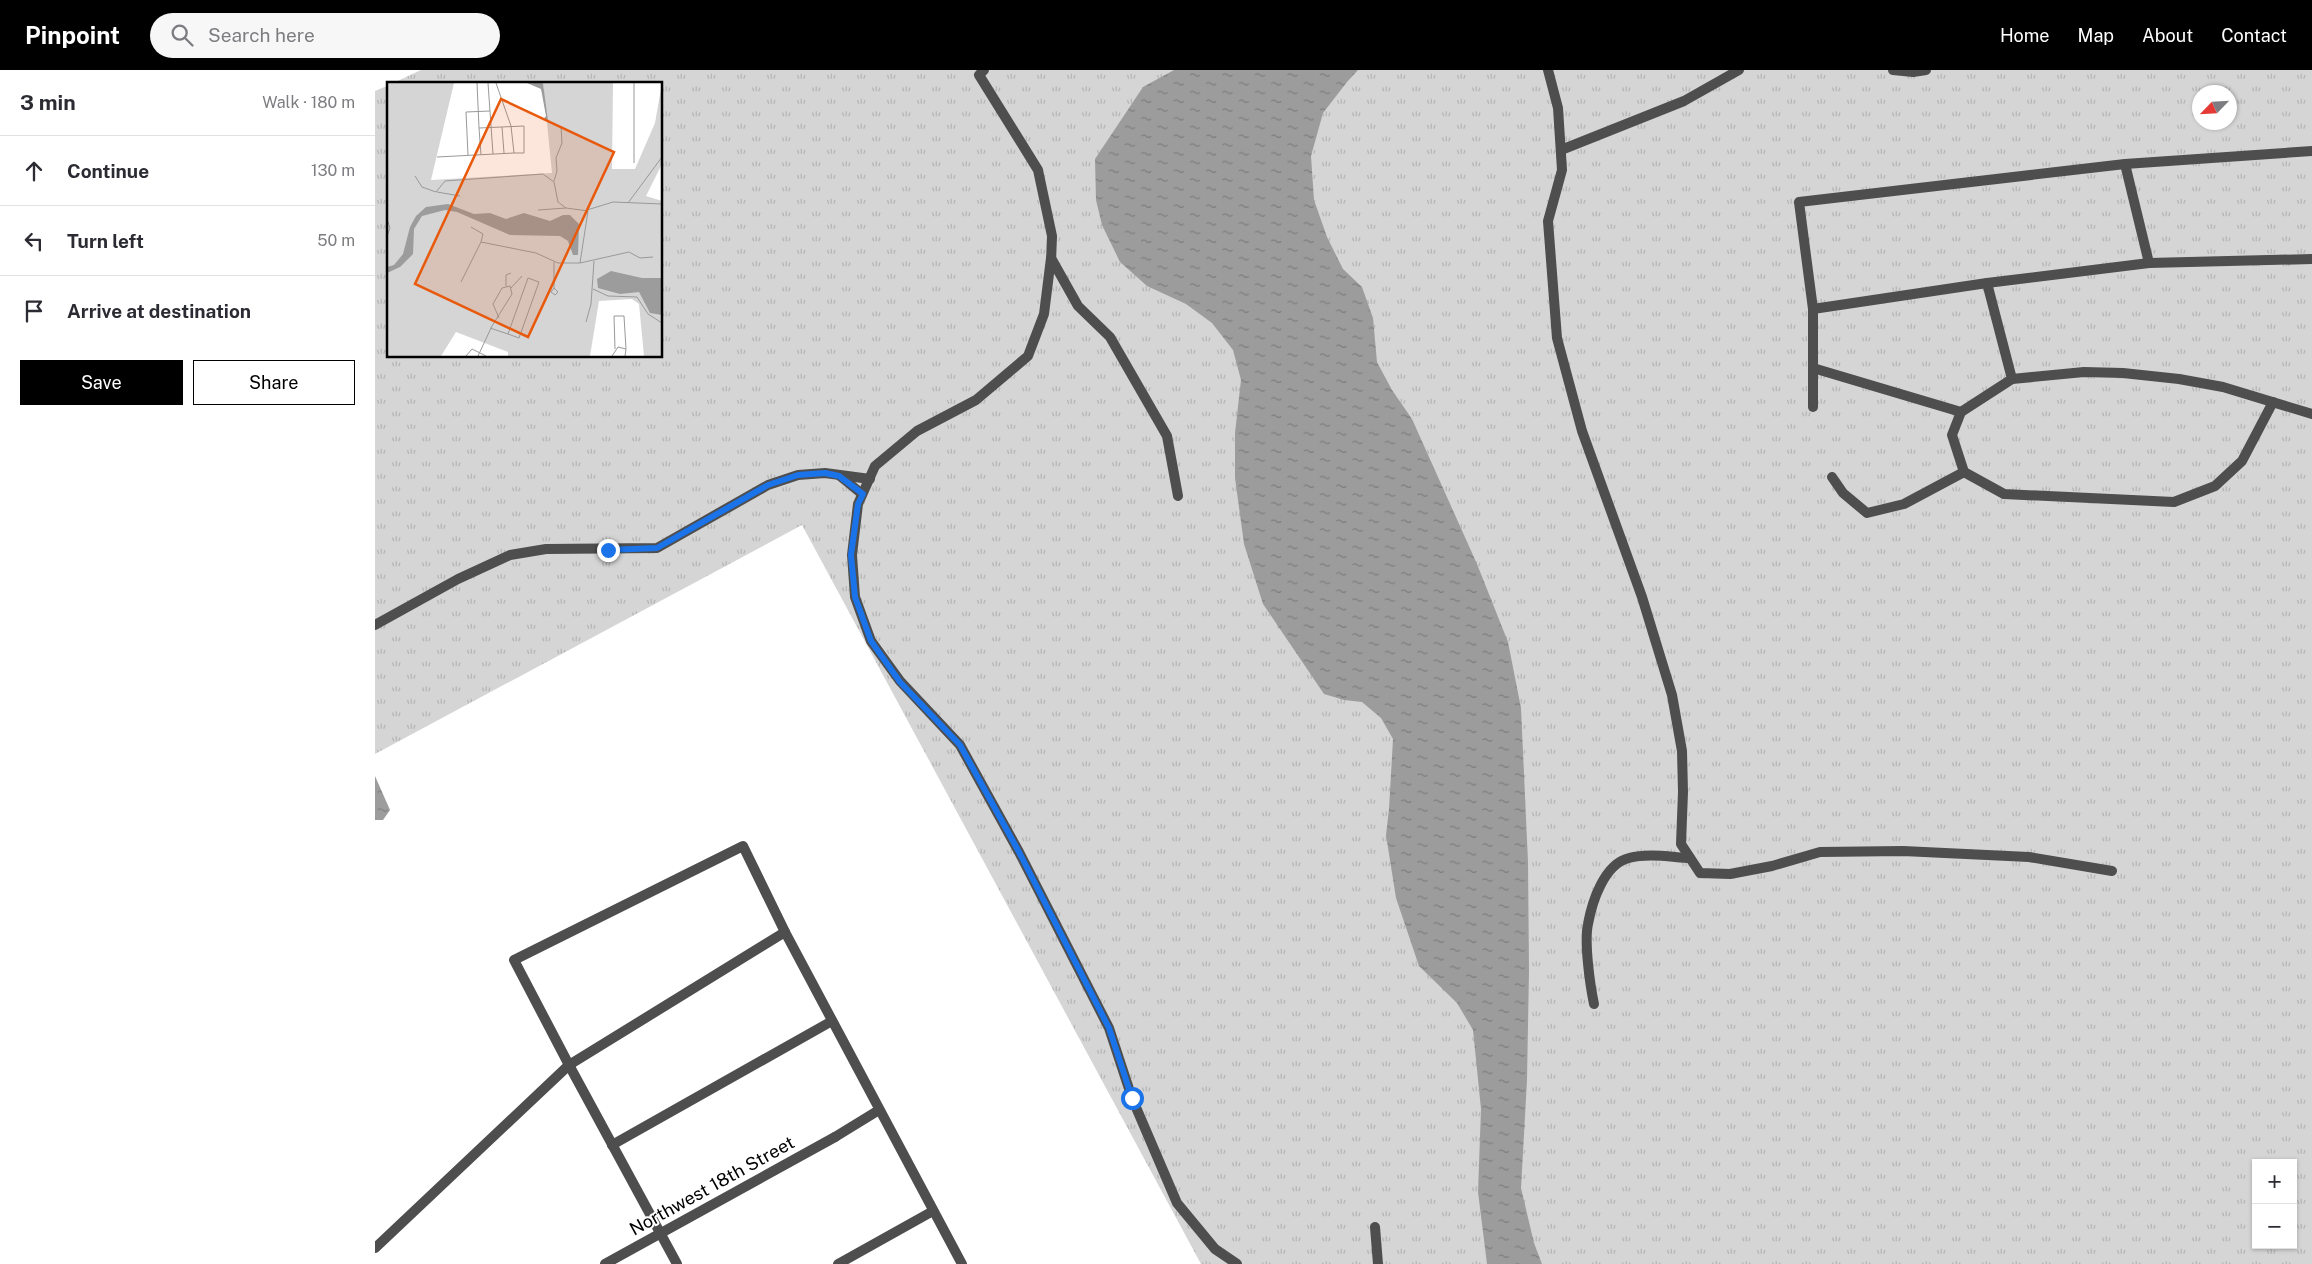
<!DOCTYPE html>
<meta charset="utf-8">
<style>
:root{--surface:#fff;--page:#f7f7f7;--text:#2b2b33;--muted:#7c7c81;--line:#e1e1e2;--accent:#000}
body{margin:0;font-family:"Public Sans",sans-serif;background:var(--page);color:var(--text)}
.controls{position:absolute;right:15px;bottom:15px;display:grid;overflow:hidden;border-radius:0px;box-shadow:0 1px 4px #0004}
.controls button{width:45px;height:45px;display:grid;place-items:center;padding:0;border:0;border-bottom:1px solid var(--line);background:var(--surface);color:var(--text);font:25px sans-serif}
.compass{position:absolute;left:1817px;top:15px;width:45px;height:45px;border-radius:50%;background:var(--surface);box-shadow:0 1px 4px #0004;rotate:245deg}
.stop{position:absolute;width:15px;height:15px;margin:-11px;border:4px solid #1a73e8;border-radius:50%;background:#fff}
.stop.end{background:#1a73e8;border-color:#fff;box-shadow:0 1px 5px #0008}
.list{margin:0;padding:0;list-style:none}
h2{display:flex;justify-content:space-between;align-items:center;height:65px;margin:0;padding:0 20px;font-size:21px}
h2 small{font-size:16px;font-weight:400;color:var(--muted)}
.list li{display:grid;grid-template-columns:32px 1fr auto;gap:15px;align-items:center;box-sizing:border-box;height:70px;padding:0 20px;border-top:1px solid var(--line)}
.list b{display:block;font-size:19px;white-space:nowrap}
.list em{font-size:16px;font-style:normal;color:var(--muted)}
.actions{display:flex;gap:10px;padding:15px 20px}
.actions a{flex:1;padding:11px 0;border:1px solid var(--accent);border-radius:0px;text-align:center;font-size:18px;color:var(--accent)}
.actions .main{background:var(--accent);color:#fff}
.icon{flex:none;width:28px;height:28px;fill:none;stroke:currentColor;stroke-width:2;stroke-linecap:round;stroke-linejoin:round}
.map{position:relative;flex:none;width:1937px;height:1194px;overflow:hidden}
header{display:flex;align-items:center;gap:30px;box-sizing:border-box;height:70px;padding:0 25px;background:var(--accent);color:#fff}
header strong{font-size:24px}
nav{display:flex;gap:28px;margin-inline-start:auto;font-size:18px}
.search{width:350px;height:45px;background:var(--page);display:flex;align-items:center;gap:12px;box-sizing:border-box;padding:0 18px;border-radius:28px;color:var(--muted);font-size:19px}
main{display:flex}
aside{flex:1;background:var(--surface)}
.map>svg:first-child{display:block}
.grass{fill:url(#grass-tufts);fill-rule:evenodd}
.water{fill:url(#water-ripples)}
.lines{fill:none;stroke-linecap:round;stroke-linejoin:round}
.service{stroke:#4e4e4e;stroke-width:10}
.minor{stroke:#4e4e4e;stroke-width:10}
.route{stroke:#1a73e8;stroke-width:6}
.labels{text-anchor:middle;stroke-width:4;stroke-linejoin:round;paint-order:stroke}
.street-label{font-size:18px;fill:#000;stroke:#fff}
.inset-road{fill:none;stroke:#999;stroke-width:1}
.view{fill:#e8590c;fill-opacity:0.15;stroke:#e8590c;stroke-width:2.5}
.inset-edge{fill:none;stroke:#000;stroke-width:2.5}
</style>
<header>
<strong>Pinpoint</strong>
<div class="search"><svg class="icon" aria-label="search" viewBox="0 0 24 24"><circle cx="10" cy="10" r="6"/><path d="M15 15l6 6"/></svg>Search here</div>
<nav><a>Home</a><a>Map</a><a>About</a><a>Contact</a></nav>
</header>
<main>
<aside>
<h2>3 min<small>Walk · 180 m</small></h2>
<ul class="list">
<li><svg class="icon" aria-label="ahead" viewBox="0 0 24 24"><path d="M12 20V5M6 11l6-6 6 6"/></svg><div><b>Continue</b></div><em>130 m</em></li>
<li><svg class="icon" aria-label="left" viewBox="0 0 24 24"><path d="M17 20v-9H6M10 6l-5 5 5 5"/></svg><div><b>Turn left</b></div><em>50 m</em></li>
<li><svg class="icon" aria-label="arrive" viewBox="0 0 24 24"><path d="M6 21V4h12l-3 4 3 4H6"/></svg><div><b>Arrive at destination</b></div></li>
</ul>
<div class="actions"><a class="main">Save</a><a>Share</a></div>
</aside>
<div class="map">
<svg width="1937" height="1194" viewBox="0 0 1937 1194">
<defs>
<pattern id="grass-tufts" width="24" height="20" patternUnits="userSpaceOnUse" patternTransform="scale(1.25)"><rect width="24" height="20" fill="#d5d5d5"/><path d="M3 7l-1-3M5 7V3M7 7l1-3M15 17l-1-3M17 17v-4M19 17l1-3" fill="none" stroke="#b5b5b5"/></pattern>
<pattern id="water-ripples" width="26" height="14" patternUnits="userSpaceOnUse" patternTransform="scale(1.25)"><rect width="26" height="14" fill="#9c9c9c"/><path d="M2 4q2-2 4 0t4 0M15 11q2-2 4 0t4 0" fill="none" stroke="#7d7d7d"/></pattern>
</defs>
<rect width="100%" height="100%" fill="#fff"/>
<path class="grass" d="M46,0h1891v1194h-1111l-399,-739 -427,229v-663l14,-6v271h272v-272h-270zM1824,22h30v30h-30zM1881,1093h37v82h-37z"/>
<g class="water">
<path d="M799,0h184l-11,12 -24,31 -12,43 3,44 13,37 16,32 19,18 11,31 4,44 15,28 20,29 65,145 31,78 13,66 7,154 1,109 -2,109 -6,108 13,55 8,21h-55l-9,-72 3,-83 -8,-79 -16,-27 -38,-37 -23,-68 -10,-63 3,-26 4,-70 -12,-21 -19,-16 -18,-2 -20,-6 -61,-90 -19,-60 -9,-66v-45l6,-53 -8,-30 -21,-27 -26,-19 -39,-18 -27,-24 -18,-37 -6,-25 -1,-41 48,-72z"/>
<path d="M0,706l15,34 -7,10h-8z"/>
</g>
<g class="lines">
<g class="service">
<path d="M609,0l-5,5 59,95 14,66 -1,26"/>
<path d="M1173,0l10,38 4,62 -14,51 9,117 25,93 60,166 30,98 10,56 1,41 -2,52 19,29 30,1 42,-8 48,-14 83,-1 126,6 83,14"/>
<path d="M1518,0l20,2 13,-2"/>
<path d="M1186,80l123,-49 55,-31"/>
<path d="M1937,81l-187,13 -326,38 14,107 174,-26 162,-20 163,-4"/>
<path d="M1750,94l24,99"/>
<path d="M1612,213l25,96 -51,33 -9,23 12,37 40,22 170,8 41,-16 27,-25 31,-59"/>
<path d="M1438,239v98"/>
<path d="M1438,298l148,44"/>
<path d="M465,406l22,18"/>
<path d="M1457,407l11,16 24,20 37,-9 60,-32"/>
<path d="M803,426l-11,-60 -57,-99 -32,-31 -27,-48 -7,56 -16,42 -52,44 -59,31 -42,35 -17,38 -6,51 3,42 16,44 29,40 60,64 59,107 90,176 23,70 45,105 38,46 22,15"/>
<path d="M0,555l83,-46 52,-24 36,-6 111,-1 111,-63 30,-10 27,-2 45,6"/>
<path d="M1219,934c-4,-19 -10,-62 -6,-80 4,-22 16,-60 41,-66 19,-5 41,-1 61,0"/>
<path d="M460,1067l44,-27"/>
<path d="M237,1075l220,-124"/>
<path d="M1000,1157l3,37"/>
<path d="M0,1178l194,-183 216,-133 177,332"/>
<path d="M302,1194l-108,-199 -55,-105 229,-114 42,86"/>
<path d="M463,1194l95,-53"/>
</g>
<g class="minor">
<path d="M1637,309l72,-7 39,1 56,6 44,8 89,27"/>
<path d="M230,1194l230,-127"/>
</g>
</g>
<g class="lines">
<path class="route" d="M233,480l49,-2 111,-63 30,-10 27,-2 14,3 24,18 -5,10 -7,51 4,42 16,44 29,41 60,63 59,107 90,176 23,70"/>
</g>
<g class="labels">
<g class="street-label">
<text transform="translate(337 1116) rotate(-29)" y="6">Northwest 18th Street</text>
</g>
</g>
<g transform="translate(12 12)">
<rect width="275" height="275" fill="#fff"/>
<path d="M0,1h67l-23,97 121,-7 -9,-90h70l-1,86h23l20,-46 7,-40v81l-16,32 16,5v155h-18l-5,-52 -7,-5 -33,2 -9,55h-82v-4l-52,-20 -15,24h-54z" fill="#d5d5d5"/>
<path d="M140,1h16l5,38 -5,-1 3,-4 -5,-27zM61,122l26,10 16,-1 16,6 18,-6 26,8 13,-6h7l9,9 -1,31h-5l-5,-14 -8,-5 -50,-1 -53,-23 -12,-2 -23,6 -8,13 -1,25 -13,13 -13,6v-6l7,-2 9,-11 7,-27 6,-11 10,-9zM224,189l31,7h20v37l-12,-2 -11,-21 -19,2 -22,-6 -1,-9z" fill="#9c9c9c"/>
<path class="inset-road" d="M90,1l2,45 45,-2v27h-10M101,1l5,71M247,1v80M115,45l2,26M92,46l2,27M81,73l-2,-43 24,-1M50,75l77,-4 -3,-27 -15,-43M28,94l7,11 14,5 9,-11 98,-7 11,8 4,20 8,6 -28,2M167,99l3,-10 -1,-13 6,-15 -1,-17M50,110l23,4M241,121l34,-46M200,128l26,-8 49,2M0,137l3,9 -3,8M84,145l12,7 -2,8M167,180v26l4,4 -3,3 -4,-3 3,-4M193,181l49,-11 11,6 13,-1M74,200l20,-40 55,11 22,10h22l8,-52 -22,-3M119,204v-11l5,-2M124,206l11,-12M206,207l15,7 29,1 11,17 14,9M112,236l-6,-14 9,-16 8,-2 2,8M199,240l5,-18 3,-43M103,246l18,6 11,4 20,-56 -11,-4 -20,56M228,267l-1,-33h10l2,33M79,274l6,-7 14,7M91,274l14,-30 20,-32M225,274l6,-9 8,2 -1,7"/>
<path class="view" d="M114,17l113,53 -86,185 -113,-53z"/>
<rect width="275" height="275" class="inset-edge"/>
</g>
</svg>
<div class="controls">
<button>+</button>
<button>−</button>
</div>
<svg class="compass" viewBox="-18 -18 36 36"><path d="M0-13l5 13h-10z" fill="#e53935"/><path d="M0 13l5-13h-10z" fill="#7c7c81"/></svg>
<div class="stop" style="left:757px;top:1028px"></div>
<div class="stop end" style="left:233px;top:480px"></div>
</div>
</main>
